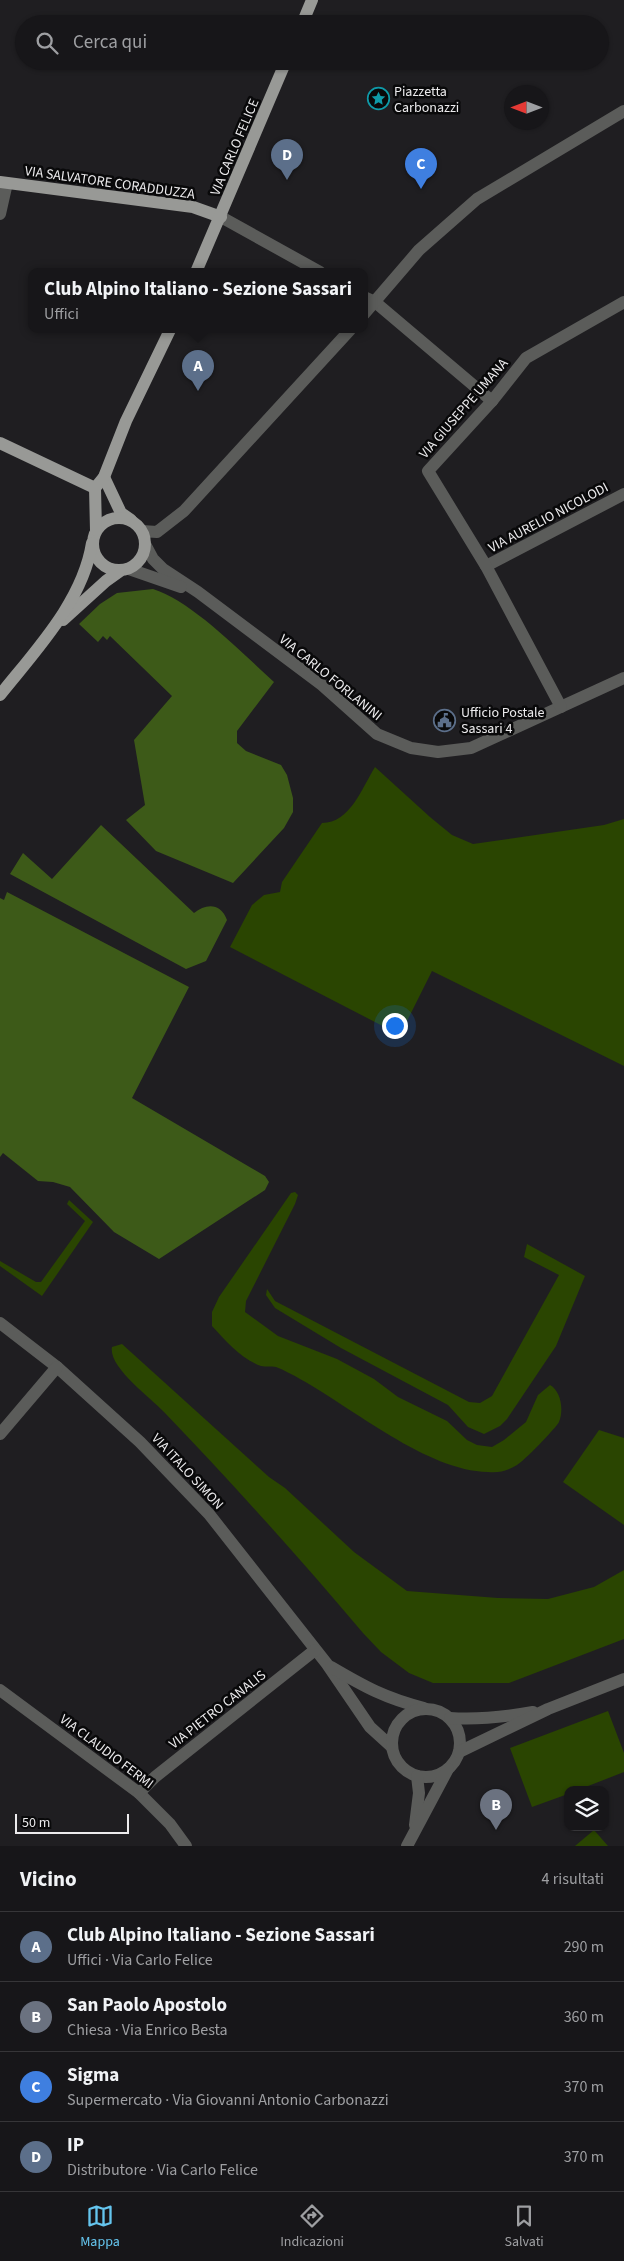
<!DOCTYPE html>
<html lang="it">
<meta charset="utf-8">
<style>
:root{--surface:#171619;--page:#242326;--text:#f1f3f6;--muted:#9e9fa2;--line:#363538;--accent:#65c5ee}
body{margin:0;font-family:"Source Sans 3",sans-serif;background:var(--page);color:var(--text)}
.controls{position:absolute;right:15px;bottom:15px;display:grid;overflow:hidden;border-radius:10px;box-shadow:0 1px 4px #0004}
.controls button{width:45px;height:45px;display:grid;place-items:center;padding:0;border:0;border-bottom:1px solid var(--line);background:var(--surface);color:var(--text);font:25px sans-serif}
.compass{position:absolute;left:504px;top:85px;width:45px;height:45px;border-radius:50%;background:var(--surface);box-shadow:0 1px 4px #0004;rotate:270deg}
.scale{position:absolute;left:15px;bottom:12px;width:114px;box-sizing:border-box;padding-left:5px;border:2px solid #ecebed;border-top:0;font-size:14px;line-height:18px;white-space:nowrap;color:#ecebed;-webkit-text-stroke:4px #09090a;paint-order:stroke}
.you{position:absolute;left:394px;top:1025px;width:18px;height:18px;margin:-12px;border:4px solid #fff;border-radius:50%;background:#1a73e8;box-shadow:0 0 0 8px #1a73e833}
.badge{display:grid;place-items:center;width:32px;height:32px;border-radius:50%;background:var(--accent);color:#fff;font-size:16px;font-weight:700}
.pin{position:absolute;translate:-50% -41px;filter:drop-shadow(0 1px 2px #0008)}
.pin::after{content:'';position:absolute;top:26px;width:18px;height:15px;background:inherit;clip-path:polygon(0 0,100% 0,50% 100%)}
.popup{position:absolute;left:28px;top:268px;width:340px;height:65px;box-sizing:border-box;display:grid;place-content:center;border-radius:10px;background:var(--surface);filter:drop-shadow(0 1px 4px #0005);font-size:16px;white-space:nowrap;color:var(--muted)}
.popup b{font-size:19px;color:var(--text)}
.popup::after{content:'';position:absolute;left:50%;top:100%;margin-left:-10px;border:10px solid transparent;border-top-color:var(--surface)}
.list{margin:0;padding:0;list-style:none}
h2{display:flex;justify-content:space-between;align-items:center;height:65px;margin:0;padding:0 20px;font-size:21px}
h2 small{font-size:16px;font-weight:400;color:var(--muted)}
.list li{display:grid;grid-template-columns:32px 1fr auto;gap:15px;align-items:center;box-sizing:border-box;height:70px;padding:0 20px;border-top:1px solid var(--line)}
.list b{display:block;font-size:19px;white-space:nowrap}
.list p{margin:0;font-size:16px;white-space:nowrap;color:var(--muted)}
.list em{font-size:16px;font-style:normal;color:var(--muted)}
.icon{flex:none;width:28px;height:28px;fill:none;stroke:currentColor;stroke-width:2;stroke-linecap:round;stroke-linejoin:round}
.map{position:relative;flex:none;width:624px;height:1846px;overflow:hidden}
.search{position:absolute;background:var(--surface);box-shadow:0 1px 4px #0004;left:15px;right:15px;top:15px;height:55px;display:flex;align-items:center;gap:12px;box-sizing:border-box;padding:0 18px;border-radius:28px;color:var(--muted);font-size:19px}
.sheet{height:345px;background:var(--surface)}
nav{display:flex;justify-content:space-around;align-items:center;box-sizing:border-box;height:70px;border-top:1px solid var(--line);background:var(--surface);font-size:14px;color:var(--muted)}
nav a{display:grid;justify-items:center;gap:2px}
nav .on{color:var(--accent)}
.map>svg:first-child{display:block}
.green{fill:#2a4501}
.forest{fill:#3d5a18}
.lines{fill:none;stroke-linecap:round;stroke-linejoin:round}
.minor{stroke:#5b5c5a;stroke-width:12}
.major{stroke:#989996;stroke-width:12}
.labels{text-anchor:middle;stroke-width:5;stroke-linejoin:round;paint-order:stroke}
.poi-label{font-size:14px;fill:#ecebed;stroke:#09090a;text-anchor:start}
.street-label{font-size:14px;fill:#ecebed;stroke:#09090a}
</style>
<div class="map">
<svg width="624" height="1846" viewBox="0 0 624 1846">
<rect width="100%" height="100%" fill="#1f1e21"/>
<g class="green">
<path d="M375,767l55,50 22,18 21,9 131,-19 20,-6v247l-192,-95 -32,64 -170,-88 22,-42 12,-10 16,-3 2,-10 40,-59c28,0 40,-35 53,-56z"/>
<path d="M295,1192l3,3 -3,9 -49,97 -1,11 33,24 59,23 37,20 24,18 49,24 20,19 10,5 15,2 12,-7 22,-18 12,-27 12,-10c11,6 14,25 9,37 -3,6 -36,40 -42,43 -10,6 -18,8 -29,7 -61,-1 -135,-64 -188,-93 -7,-4 -16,-9 -24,-12 -5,-1 -10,0 -15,-1 -21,-8 -34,-24 -49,-40v-14l7,-15 72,-104z"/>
<path d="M69,1200l24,22 -51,74 -42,-30v-5l36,21h5l44,-61 -18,-17z"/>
<path d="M527,1244l58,32 -29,70 -49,73 -7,7 -16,8 -16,-7 -20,-22 -107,-57 -66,-40 -9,-13 1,-6 8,12 194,101 11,1 12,-7 67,-121 -35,-18z"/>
<path d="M122,1344l147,133 16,11 69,64 53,39 91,7 50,1 46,-12 30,-17v69l-115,44h-76l-24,-10 -28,-21 -18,-19c-64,-76 -130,-149 -199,-221 -14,-15 -56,-45 -52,-65z"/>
<path d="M599,1430l25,8v87l-61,-43z"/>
<path d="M608,1711l16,42v19l-46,18h-10v4l-36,13 -22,-59z"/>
<path d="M594,1830l14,16h-33z"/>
</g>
<g class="forest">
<path d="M153,589c39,12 90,65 121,93l-37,49v12l9,8 35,14 6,10 6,23v14l-9,16 -51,55 -77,-32 -30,-31 19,-15 -11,-65 38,-44 -62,-60 -3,4 -4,-4 -5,6 -19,-18 21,-20 17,-11z"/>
<path d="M101,825l93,88c12,-10 27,-10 33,7l-21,41 -20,8 -176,-95 13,-21 29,26z"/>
<path d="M7,892l182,95 -57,111 133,78 4,6 -4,8 -106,69 -45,-27 -44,-45 -17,-5 -15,-1 -35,-28 -3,4v-259l4,2z"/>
</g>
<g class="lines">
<g class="minor">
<path d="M0,214l7,-31"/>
<path d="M221,217l99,55"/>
<path d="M364,297l11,5 117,99"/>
<path d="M364,314l55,-64 58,-51 147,-88"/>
<path d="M142,531l15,1 27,-21 166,-181"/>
<path d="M145,544l8,15 10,10 35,23 124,93 55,49 34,14 27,4 33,-4 153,-70"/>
<path d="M486,566l138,-72"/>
<path d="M129,569l52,18"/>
<path d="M561,707l-75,-141 -58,-95 64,-70 34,-43 98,-56"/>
<path d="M0,1323l57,44 83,75 69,72 118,150 43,63 22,20"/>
<path d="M0,1434l57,-67"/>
<path d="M331,1667c34,20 54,31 93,41"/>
<path d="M0,1690l139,103 31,31 16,22"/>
<circle cx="426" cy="1743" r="34"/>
<path d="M450,1718c29,2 55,-1 83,-6"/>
<path d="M459,1752l89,-43 76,-30"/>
<path d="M139,1793l16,-16 160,-127"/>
<path d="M415,1825l4,-32 -2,-17"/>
<path d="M407,1846l41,-77"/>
</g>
<g class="major">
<path d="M302,24l10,-24"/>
<path d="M0,182l193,25 28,10"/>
<path d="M196,272l90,-211"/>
<path d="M0,443l95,45"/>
<path d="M104,477l17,36 10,7"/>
<circle cx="119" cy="544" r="26"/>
<path d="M96,530l-1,-42 9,-11 22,-56 44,-91"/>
<path d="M63,620l43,-39 14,-10"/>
<path d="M0,695c36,-45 83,-94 92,-152"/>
</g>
</g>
<defs>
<symbol id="sight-ring" viewBox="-11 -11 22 22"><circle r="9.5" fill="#09090a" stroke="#0f9aa8" stroke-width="1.5"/><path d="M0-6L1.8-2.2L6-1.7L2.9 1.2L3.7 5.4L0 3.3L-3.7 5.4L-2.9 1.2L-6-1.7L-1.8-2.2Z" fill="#0f9aa8"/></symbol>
<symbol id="civic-ring" viewBox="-11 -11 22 22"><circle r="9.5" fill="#09090a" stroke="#5c6f8a" stroke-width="1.5"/><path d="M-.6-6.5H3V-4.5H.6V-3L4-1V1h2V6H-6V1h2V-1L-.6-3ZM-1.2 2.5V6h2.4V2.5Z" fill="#5c6f8a"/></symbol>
</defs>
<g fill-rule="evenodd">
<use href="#sight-ring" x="366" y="86" width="25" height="25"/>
<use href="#civic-ring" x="432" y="708" width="25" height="25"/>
</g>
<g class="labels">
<g class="poi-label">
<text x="394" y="96">Piazzetta<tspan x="394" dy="16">Carbonazzi</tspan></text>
<text x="461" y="717">Ufficio Postale<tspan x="461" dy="16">Sassari 4</tspan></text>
</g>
<g class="street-label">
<text transform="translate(234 147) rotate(-67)" y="5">VIA CARLO FELICE</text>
<text transform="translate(110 182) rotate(8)" y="5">VIA SALVATORE CORADDUZZA</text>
<text transform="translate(463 408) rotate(-49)" y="5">VIA GIUSEPPE UMANA</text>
<text transform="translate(548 517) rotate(-28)" y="5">VIA AURELIO NICOLODI</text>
<text transform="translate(331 677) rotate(39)" y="5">VIA CARLO FORLANINI</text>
<text transform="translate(188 1471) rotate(47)" y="5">VIA ITALO SIMON</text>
<text transform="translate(217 1709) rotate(-38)" y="5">VIA PIETRO CANALIS</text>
<text transform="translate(107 1751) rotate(37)" y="5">VIA CLAUDIO FERMI</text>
</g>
</g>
</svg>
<div class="controls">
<button><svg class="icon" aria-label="layers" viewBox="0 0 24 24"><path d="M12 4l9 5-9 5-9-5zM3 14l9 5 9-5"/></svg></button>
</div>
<svg class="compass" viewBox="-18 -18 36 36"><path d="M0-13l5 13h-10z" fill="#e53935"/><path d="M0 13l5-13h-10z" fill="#9e9fa2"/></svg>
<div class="scale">50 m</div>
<div class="you"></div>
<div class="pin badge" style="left:198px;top:391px;background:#5c6f8a">A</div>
<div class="popup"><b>Club Alpino Italiano - Sezione Sassari</b>Uffici</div>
<div class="pin badge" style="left:496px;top:1830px;background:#6b7280">B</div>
<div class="pin badge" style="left:421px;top:189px;background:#3f7fe0">C</div>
<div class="pin badge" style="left:287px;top:180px;background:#5c6f8a">D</div>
<div class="search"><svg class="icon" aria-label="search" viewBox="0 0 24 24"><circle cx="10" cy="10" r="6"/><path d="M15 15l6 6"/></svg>Cerca qui</div>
</div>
<section class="sheet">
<h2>Vicino<small>4 risultati</small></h2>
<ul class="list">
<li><span class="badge" style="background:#5c6f8a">A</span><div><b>Club Alpino Italiano - Sezione Sassari</b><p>Uffici · Via Carlo Felice</p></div><em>290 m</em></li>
<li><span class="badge" style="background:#6b7280">B</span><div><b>San Paolo Apostolo</b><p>Chiesa · Via Enrico Besta</p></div><em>360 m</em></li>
<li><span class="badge" style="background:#3f7fe0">C</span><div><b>Sigma</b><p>Supermercato · Via Giovanni Antonio Carbonazzi</p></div><em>370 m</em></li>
<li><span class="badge" style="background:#5c6f8a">D</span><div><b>IP</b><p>Distributore · Via Carlo Felice</p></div><em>370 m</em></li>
</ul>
</section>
<nav>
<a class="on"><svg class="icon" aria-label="map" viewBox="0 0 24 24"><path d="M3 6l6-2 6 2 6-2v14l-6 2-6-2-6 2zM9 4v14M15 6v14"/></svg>Mappa</a>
<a><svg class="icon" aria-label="directions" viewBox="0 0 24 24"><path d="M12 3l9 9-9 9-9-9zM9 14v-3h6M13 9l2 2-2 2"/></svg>Indicazioni</a>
<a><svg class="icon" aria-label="saved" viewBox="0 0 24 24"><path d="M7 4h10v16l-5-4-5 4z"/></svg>Salvati</a>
</nav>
